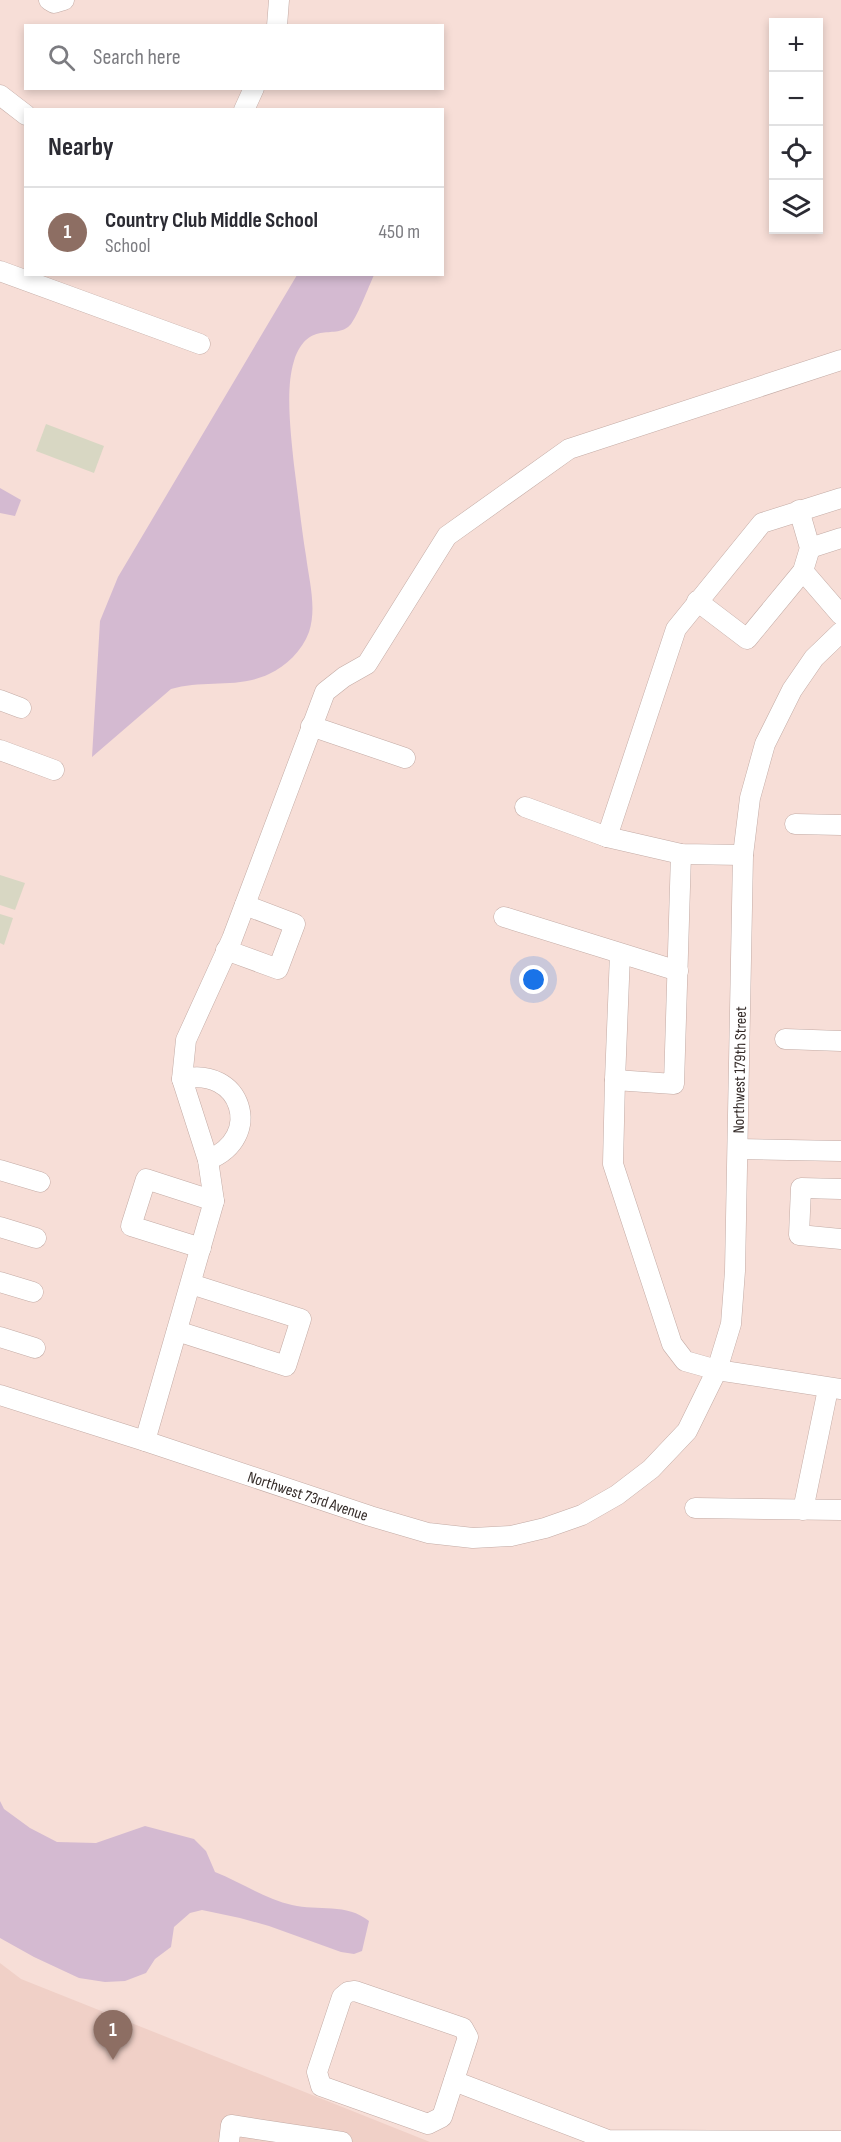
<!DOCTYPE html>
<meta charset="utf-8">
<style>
:root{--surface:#fff;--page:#f2f2f3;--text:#2b2b33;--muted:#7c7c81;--line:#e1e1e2;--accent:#116169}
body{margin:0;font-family:"Sofia Sans Condensed",sans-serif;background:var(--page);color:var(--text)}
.controls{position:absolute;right:18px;top:18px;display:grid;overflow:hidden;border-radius:0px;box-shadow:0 3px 9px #0003}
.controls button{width:54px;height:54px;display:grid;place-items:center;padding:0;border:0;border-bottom:2px solid var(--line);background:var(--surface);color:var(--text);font:30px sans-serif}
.you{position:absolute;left:534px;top:980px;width:21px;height:21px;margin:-15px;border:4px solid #fff;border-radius:50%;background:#1a73e8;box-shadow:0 0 0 9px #1a73e833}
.badge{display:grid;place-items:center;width:39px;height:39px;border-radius:50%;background:var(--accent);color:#fff;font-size:20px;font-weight:700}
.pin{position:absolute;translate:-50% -50px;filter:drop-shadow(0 2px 3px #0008)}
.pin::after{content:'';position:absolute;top:32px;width:21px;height:18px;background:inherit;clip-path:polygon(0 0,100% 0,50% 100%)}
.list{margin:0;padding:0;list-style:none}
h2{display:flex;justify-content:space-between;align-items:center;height:78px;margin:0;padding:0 24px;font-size:26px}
h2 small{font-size:20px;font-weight:400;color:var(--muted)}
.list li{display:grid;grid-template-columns:39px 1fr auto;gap:18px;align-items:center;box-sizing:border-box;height:90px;padding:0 24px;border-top:2px solid var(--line)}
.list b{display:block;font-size:22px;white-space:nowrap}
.list p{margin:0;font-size:20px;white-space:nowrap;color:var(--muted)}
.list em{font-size:20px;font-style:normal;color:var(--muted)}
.icon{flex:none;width:33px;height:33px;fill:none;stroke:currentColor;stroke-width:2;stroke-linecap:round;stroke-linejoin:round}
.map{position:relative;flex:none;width:841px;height:2142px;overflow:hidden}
.search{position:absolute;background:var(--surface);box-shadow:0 3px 9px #0003;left:24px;top:24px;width:420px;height:66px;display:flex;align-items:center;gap:15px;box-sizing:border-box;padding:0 21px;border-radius:0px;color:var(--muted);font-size:22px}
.panel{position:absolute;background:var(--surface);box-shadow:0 3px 9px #0003;left:24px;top:108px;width:420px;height:168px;border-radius:0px}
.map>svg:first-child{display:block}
.built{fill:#f0d0c7}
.green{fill:#d8d7c3}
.water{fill:#d4bad1}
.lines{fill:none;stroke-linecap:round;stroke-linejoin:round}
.minor-casing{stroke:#c3aba5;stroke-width:21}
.minor{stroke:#fff;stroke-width:20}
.labels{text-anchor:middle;stroke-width:5;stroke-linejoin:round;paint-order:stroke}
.street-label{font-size:16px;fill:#342b28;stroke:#f7ded7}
</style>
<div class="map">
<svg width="841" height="2142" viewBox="0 0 841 2142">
<rect width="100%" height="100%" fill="#f7ded7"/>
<path class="built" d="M0,1963l21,16 409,163h-430z"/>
<g class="green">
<path d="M46,424l58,22 -10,27 -58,-22z"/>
<path d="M0,875l25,8 -10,27 -15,-5z"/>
<path d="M0,914l13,4 -9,27 -4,-2z"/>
</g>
<g class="water">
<path d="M297,275h77c-6,13 -15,38 -23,49 -15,18 -42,-7 -57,37 -9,28 -3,74 0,104 4,30 7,60 12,91 3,24 11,52 3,76 -7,19 -23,34 -40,42 -31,15 -66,5 -98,15l-79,68 8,-136 18,-44z"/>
<path d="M0,488l21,12 -6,16 -15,-3z"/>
<path d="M0,1801l4,8 26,19 27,14 39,1 49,-17 49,13 12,12 9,21c25,10 51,27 77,33 26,6 55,-2 77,16l-7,30 -8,3 -13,-2 -72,-26 -29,-8 -38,-8 -12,3 -16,14 -3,20 -16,12 -9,14 -21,8 -20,1 -26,-4 -45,-21 -34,-19z"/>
</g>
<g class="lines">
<defs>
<g id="minor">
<path d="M49,0l5,3 10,-3"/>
<path d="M277,26l2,-26"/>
<path d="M0,95l26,20"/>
<path d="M244,110l10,-22"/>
<path d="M0,271l200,73"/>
<path d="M810,548l31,-10"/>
<path d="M803,571l38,44"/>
<path d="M697,601l50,38 56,-68 7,-23 -11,-38"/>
<path d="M0,700l21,8"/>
<path d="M311,726l94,32"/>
<path d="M0,750l54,20"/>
<path d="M525,807l82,30 74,17 62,1"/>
<path d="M795,824l46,1"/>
<path d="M607,837l69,-208 86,-106 79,-25"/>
<path d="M681,854l-7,230 -59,-4 -2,84 59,180 13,17 32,9 124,19"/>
<path d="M504,917l174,54"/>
<path d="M226,950l52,19 17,-45 -50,-19"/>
<path d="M785,1039l56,2"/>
<path d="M182,1079c59,-14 83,58 26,81"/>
<path d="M615,1080l5,-126"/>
<path d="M738,1149l103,2"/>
<path d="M0,1170l40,12"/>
<path d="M841,1189l-40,-1 -2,47 42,4"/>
<path d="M0,1227l36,11"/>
<path d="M201,1248l-70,-22 15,-47 68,22"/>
<path d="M0,1282l33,10"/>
<path d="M177,1331l109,35 15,-47 -110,-35"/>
<path d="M0,1337l35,11"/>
<path id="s1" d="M0,1395l145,46 225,75 58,17 45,5 38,-2 34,-8 37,-13 35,-20 34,-26 36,-38 30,-61 14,-46 4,-53 8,-416 7,-57 15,-54 27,-54 22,-32 27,-26"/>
<path d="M145,1441l69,-240 -6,-41 -26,-81 4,-39 46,-101 93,-247 19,-15 23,-13 80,-128 122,-87 272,-89"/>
<path d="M695,1508l146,2"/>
<path d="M803,1510l25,-121"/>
<path d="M355,1991l108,37 5,9 -26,80 -14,7 -107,-38 -4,-14 25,-75 6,-5z"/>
<path d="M454,2081l154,59 233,1"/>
<path d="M229,2142l2,-17 111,17"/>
</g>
</defs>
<use href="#minor" class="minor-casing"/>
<use href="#minor" class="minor"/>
</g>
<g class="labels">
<g class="street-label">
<text dy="6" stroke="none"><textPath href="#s1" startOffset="1113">Northwest 179th Street</textPath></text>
<text dy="6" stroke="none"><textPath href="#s1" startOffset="324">Northwest 73rd Avenue</textPath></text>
</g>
</g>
</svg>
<div class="controls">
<button>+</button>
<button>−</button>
<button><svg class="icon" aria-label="locate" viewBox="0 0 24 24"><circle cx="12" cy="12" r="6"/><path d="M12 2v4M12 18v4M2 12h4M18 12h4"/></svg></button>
<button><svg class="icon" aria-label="layers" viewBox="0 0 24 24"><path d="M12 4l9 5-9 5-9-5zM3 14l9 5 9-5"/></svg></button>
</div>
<div class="you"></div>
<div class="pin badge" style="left:113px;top:2060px;background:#8d6e63">1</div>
<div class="search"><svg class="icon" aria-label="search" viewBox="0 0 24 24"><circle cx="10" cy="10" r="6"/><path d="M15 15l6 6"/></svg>Search here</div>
<section class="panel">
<h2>Nearby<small></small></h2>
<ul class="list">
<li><span class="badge" style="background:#8d6e63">1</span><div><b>Country Club Middle School</b><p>School</p></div><em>450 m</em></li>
</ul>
</section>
</div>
